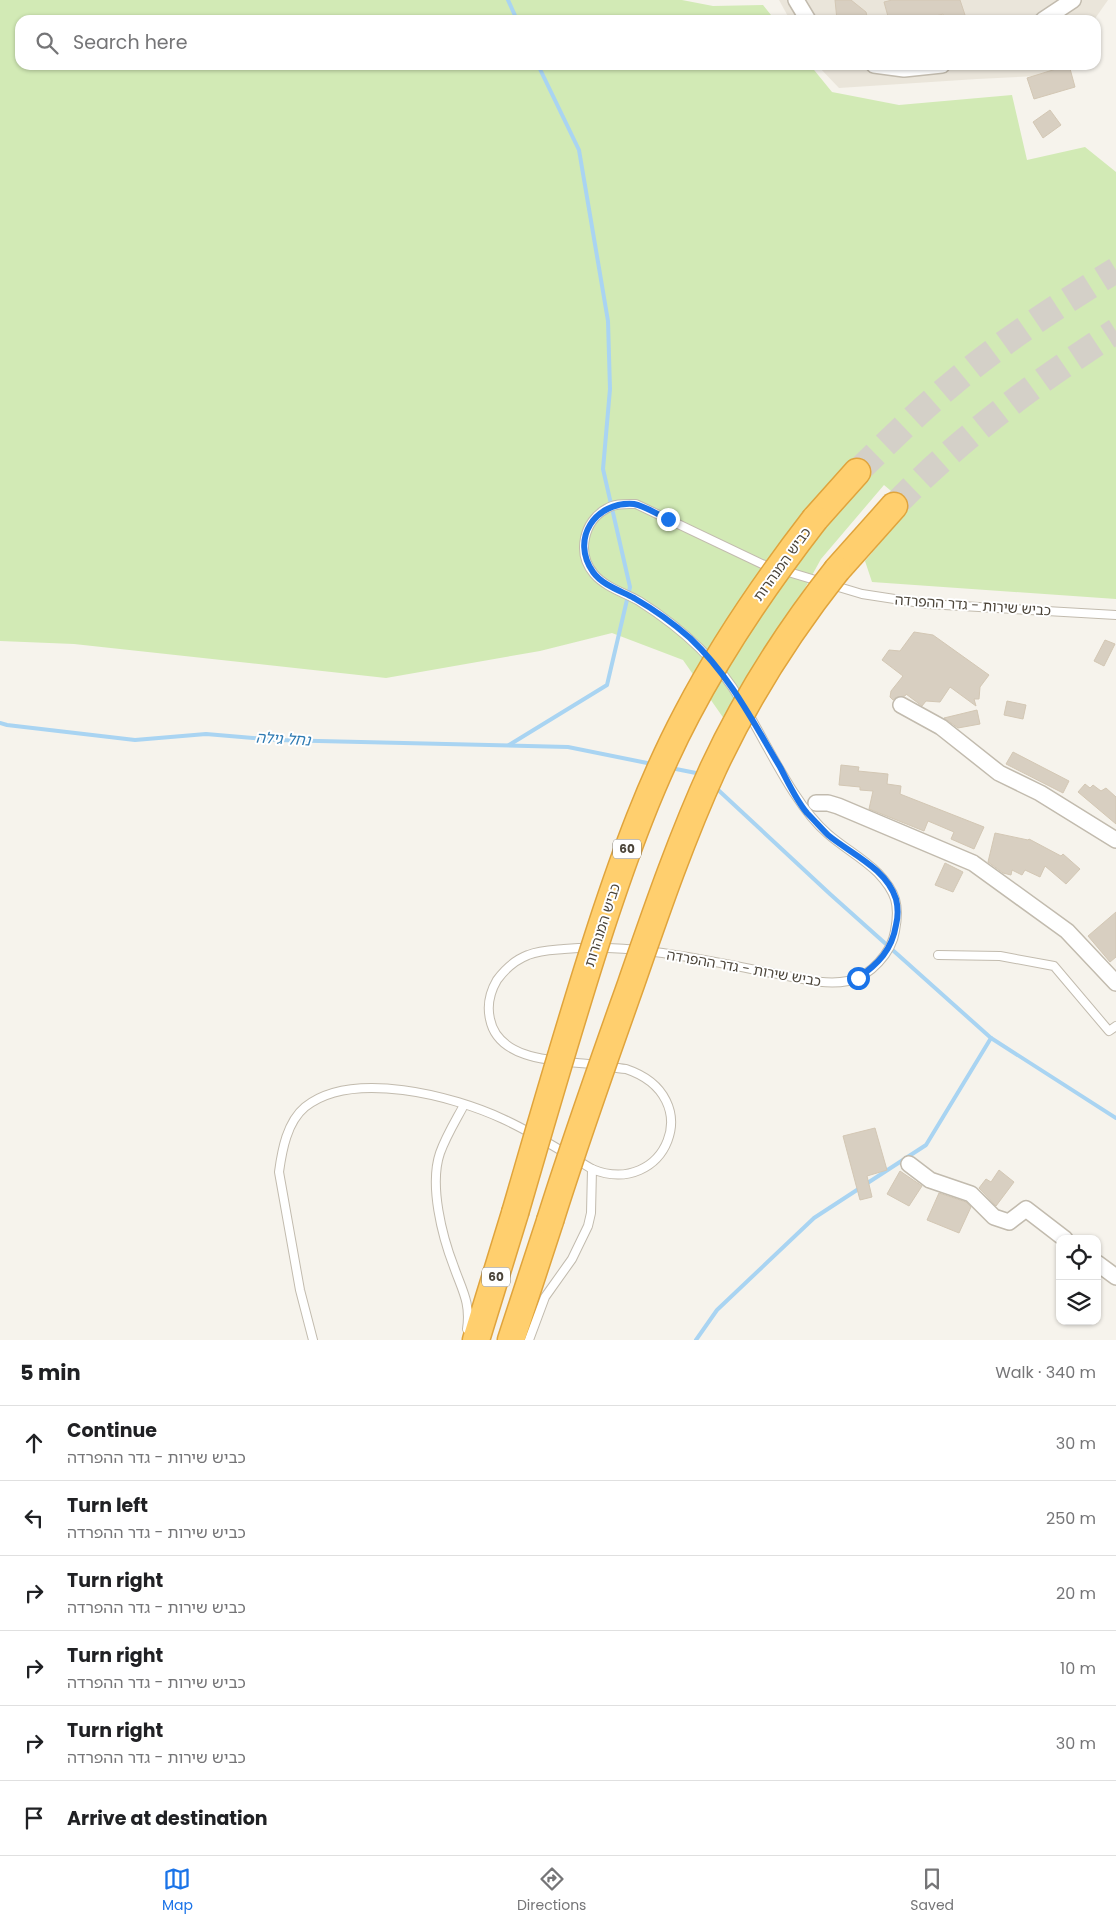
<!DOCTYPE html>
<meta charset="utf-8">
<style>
:root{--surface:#fff;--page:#f2f2f2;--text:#202124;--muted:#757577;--line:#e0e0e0;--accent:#1a73e8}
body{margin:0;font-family:Poppins,"Noto Sans Hebrew",sans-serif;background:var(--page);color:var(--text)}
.controls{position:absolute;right:15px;bottom:15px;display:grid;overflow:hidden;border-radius:10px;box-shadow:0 1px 4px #0004}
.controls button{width:45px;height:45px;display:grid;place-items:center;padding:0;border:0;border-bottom:1px solid var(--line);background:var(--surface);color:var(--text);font:25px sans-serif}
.stop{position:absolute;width:15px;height:15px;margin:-11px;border:4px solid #1a73e8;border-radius:50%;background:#fff}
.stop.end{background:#1a73e8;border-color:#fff;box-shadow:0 1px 5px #0008}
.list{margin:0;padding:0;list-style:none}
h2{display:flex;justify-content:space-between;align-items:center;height:65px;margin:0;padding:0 20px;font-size:21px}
h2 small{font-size:16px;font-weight:400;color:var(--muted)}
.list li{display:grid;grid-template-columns:32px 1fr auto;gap:15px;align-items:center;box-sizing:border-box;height:75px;padding:0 20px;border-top:1px solid var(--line)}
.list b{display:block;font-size:19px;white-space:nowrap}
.list p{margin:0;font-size:16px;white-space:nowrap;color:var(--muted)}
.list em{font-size:16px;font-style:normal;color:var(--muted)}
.icon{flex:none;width:28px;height:28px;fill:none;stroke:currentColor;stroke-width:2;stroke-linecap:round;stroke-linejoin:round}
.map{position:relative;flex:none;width:1116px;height:1340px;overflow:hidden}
.search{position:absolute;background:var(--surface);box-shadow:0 1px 4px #0004;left:15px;right:15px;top:15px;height:55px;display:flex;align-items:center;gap:12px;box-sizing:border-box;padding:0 18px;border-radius:15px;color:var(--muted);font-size:19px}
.sheet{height:515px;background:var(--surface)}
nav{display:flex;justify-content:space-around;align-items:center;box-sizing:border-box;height:70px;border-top:1px solid var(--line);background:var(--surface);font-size:14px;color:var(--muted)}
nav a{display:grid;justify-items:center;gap:2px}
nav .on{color:var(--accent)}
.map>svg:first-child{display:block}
.residential{fill:#eae5da}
.green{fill:#d2eab5}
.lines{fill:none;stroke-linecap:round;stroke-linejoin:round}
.stream{stroke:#a9d4f2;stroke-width:4}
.building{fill:#d8cfc1;stroke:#d3c7b4}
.highway-tunnel{stroke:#d4d0c8;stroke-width:26;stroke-dasharray:26 13;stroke-linecap:butt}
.lane-casing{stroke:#c2bbae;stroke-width:10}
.street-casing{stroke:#c2bbae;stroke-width:18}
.highway-casing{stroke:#e0a43c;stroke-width:29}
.lane{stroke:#fff;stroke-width:8}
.street{stroke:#fff;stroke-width:15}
.highway{stroke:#ffcf6e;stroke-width:26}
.highway-bridge-casing{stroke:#e0a43c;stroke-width:29;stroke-linecap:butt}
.highway-bridge{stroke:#ffcf6e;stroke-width:26}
.route{stroke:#1a73e8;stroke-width:6}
.labels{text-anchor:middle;stroke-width:4;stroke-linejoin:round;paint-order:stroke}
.shield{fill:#fff;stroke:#817c74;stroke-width:1}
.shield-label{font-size:12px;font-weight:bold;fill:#4b4439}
.street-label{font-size:14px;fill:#4b4439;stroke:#fff}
.water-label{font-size:15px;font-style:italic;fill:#2e7ab2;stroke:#fff}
</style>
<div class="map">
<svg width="1116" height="1340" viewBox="0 0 1116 1340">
<rect width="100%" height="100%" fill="#f6f3ec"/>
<g class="residential">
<path d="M779,0h329l-14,20h-304z"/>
<path d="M817,65h249l-7,10 -82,4 -138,9z"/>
</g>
<path class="green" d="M0,0h682l31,6 50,-1 12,15h-755v45h790l22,27 67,13 113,-10 15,65 58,-13 31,25v427l-244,-17 -7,-21 45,-54 -26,-22 -63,74 -92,167 -46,-66 -71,-27 -72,18 -154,27 -312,-34 -74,-3z"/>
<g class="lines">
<g class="stream">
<path d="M508,0l9,20"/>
<path d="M0,723l7,2 128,15 71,-6 70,6 292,7 84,17"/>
<path d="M509,745l98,-60 23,-98 -27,-118 7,-80 -2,-68 -29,-171 -41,-85"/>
<path d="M671,768l30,6"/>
<path d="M715,787l115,107 161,144 125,80"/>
<path d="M866,1184l60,-39 65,-107"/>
<path d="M696,1340l21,-30 97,-92 46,-30"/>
</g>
</g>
<g class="building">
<path d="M835,0h16l15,12 2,8h-31z"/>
<path d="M892,0h68l6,18 -21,2 -2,-6 -21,6h-33l-5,-18z"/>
<path d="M1069,65l6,22 -41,12 -7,-21z"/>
<path d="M1050,110l11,15 -18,13 -10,-16z"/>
<path d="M914,632l19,3 56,40 -9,12 -1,12h-5l2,7 -26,-19 -10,15 -14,-1 -4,5 -16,-12 -1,2 -8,1 -4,3 -3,-3 1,-6 12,-15 -21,-16 7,-10 11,1z"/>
<path d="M1105,640l10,4 -11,22 -10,-5z"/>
<path d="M1007,701l19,4 -3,14 -19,-4z"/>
<path d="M977,710l3,14 -22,4 -14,-10z"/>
<path d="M1013,752l56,29 -6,12 -57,-29z"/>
<path d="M841,765l18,2 -1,4 30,3 -1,10 14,2 -1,8 84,33 -10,22 -23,-10 3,-7 -26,-11 -4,10 -55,-22 4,-18 -13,-1v-3l-21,-2z"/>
<path d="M1085,784l5,4 3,-3 8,6 5,-3 10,9v27l-38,-32z"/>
<path d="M995,833l33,7 1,-1 32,17 2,-2 17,15 -14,15 -21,-18 -5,11 -15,-7 -3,5 -10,-5 -1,5 -8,-2 -15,-11z"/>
<path d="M945,863l18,9 -10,20 -18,-7z"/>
<path d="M1116,912v45l-6,5 -22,-26z"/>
<path d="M875,1128l12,42 -20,6 5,21 -12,3 -17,-64z"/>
<path d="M999,1170l15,12 -18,24 -17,-18 7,-9 5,3z"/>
<path d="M900,1171l22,15 -13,20 -22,-12z"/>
<path d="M939,1193l27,9 5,5 -12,26 -32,-13z"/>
</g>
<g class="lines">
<g class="highway-tunnel">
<path d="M857,472c31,-30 62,-61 96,-89 51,-43 106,-78 163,-113"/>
<path d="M894,506c66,-68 142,-124 222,-175"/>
</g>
<defs>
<g id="lane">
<path d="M741,701c-24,-42 -61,-74 -102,-100 -14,-8 -34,-14 -45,-27 -18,-21 -10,-53 12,-65 9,-6 20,-5 30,-5l126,60 100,30 65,10 189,11"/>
<path d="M938,955l62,1 54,10 55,65 7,-5"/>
<path d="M464,1105c-8,15 -18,31 -24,48 -11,32 2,83 14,114 8,23 17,36 13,62"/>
<path d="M313,1340l-13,-50 -21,-118c3,-22 8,-50 26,-65 47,-38 149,-11 198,12 31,14 60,33 89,50 73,30 117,-72 34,-100 -12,-1 -24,-4 -36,-5 -32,-3 -92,-3 -100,-45 -3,-13 0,-27 7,-39 8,-11 18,-20 31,-25 12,-5 24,-5 36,-6 70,-6 140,11 208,24 24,4 51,13 76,8 22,-4 44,-29 47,-50 5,-26 1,-39 -17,-58 -15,-15 -34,-25 -50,-39 -32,-27 -58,-84 -80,-121"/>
<path d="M529,1340l16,-43 27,-38 16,-33 3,-13 1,-44"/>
</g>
<g id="street">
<path d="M796,0l12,20"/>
<path d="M1043,20l30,-20"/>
<path d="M874,65l30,4 38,-4"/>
<path d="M901,705l40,22 58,46 41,20 76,47"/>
<path d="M816,803h12l10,3 135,57 94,68 49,52"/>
<path d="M909,1164l21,16 41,14 23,23 15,5 17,-13 39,30"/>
<path d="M1097,1263l19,14"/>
</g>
<g id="highway">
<path d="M815,519l42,-47"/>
<path d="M837,570l57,-64"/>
<path d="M476,1340l39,-127"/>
<path d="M511,1340l39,-119"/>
</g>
</defs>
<use href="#lane" class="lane-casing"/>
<use href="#street" class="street-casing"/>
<use href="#highway" class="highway-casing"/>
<use href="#lane" class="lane"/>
<use href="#street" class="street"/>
<use href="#highway" class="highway"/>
<defs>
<g id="highway-bridge">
<path d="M515,1213c28,-96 55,-191 86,-286 24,-73 50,-145 86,-213 36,-69 80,-133 128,-195"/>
<path d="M550,1221c25,-80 53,-158 81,-237 25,-72 50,-145 82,-215 33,-71 75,-137 124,-199"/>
</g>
</defs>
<use href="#highway-bridge" class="highway-bridge-casing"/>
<use href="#highway-bridge" class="highway-bridge"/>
</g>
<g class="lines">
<path class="route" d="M668,519c-10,-4 -23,-13 -34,-15 -39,-3 -64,35 -41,68 9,13 28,19 41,26 19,11 39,25 56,40 40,38 62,82 90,129 8,15 16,33 27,46 7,7 14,15 21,22 23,19 58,33 68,64 2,8 2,18 0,26 -4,25 -18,39 -38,53"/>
</g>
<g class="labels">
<g class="shield">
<rect x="613" y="839.5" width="28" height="19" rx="4"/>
<rect x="482" y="1267.5" width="28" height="19" rx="4"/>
</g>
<g class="shield-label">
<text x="627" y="853">60</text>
<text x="496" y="1281">60</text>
</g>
<g class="street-label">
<text transform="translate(782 564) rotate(-54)" y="5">כביש המנהרות</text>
<text transform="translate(973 605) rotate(4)" y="5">כביש שירות - גדר ההפרדה</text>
<text transform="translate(602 925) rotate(-72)" y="5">כביש המנהרות</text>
<text transform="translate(744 968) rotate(10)" y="5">כביש שירות - גדר ההפרדה</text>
</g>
<g class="water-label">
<text transform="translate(283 739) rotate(3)" y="5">נחל גילה</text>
</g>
</g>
</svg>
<div class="controls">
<button><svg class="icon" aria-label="locate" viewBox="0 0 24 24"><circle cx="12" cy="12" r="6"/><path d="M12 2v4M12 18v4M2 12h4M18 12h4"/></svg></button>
<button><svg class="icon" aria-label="layers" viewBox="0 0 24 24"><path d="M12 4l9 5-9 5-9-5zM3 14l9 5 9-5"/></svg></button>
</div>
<div class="stop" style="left:858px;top:978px"></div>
<div class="stop end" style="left:668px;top:519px"></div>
<div class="search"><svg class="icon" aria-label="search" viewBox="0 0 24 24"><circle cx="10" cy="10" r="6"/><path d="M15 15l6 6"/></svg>Search here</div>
</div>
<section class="sheet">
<h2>5 min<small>Walk · 340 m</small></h2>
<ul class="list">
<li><svg class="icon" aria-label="ahead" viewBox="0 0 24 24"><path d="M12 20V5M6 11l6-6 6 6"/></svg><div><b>Continue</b><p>כביש שירות - גדר ההפרדה</p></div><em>30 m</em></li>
<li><svg class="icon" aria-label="left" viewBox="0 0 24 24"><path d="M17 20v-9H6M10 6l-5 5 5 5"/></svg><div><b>Turn left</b><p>כביש שירות - גדר ההפרדה</p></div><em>250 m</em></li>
<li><svg class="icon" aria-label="right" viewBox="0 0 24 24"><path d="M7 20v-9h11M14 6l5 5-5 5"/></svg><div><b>Turn right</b><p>כביש שירות - גדר ההפרדה</p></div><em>20 m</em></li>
<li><svg class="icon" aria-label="right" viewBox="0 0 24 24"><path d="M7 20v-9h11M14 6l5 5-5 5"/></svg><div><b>Turn right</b><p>כביש שירות - גדר ההפרדה</p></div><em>10 m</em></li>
<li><svg class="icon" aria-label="right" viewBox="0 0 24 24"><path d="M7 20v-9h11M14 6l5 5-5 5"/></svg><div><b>Turn right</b><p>כביש שירות - גדר ההפרדה</p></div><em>30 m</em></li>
<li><svg class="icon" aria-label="arrive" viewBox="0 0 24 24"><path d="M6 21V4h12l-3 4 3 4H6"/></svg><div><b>Arrive at destination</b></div></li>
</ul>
</section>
<nav>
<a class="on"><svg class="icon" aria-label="map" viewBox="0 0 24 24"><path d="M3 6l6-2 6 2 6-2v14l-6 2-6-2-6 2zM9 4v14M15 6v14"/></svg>Map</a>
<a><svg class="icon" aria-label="directions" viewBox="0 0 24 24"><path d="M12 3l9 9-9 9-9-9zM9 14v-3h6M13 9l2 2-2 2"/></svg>Directions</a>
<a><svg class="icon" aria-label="saved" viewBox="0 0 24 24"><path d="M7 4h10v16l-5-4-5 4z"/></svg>Saved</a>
</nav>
